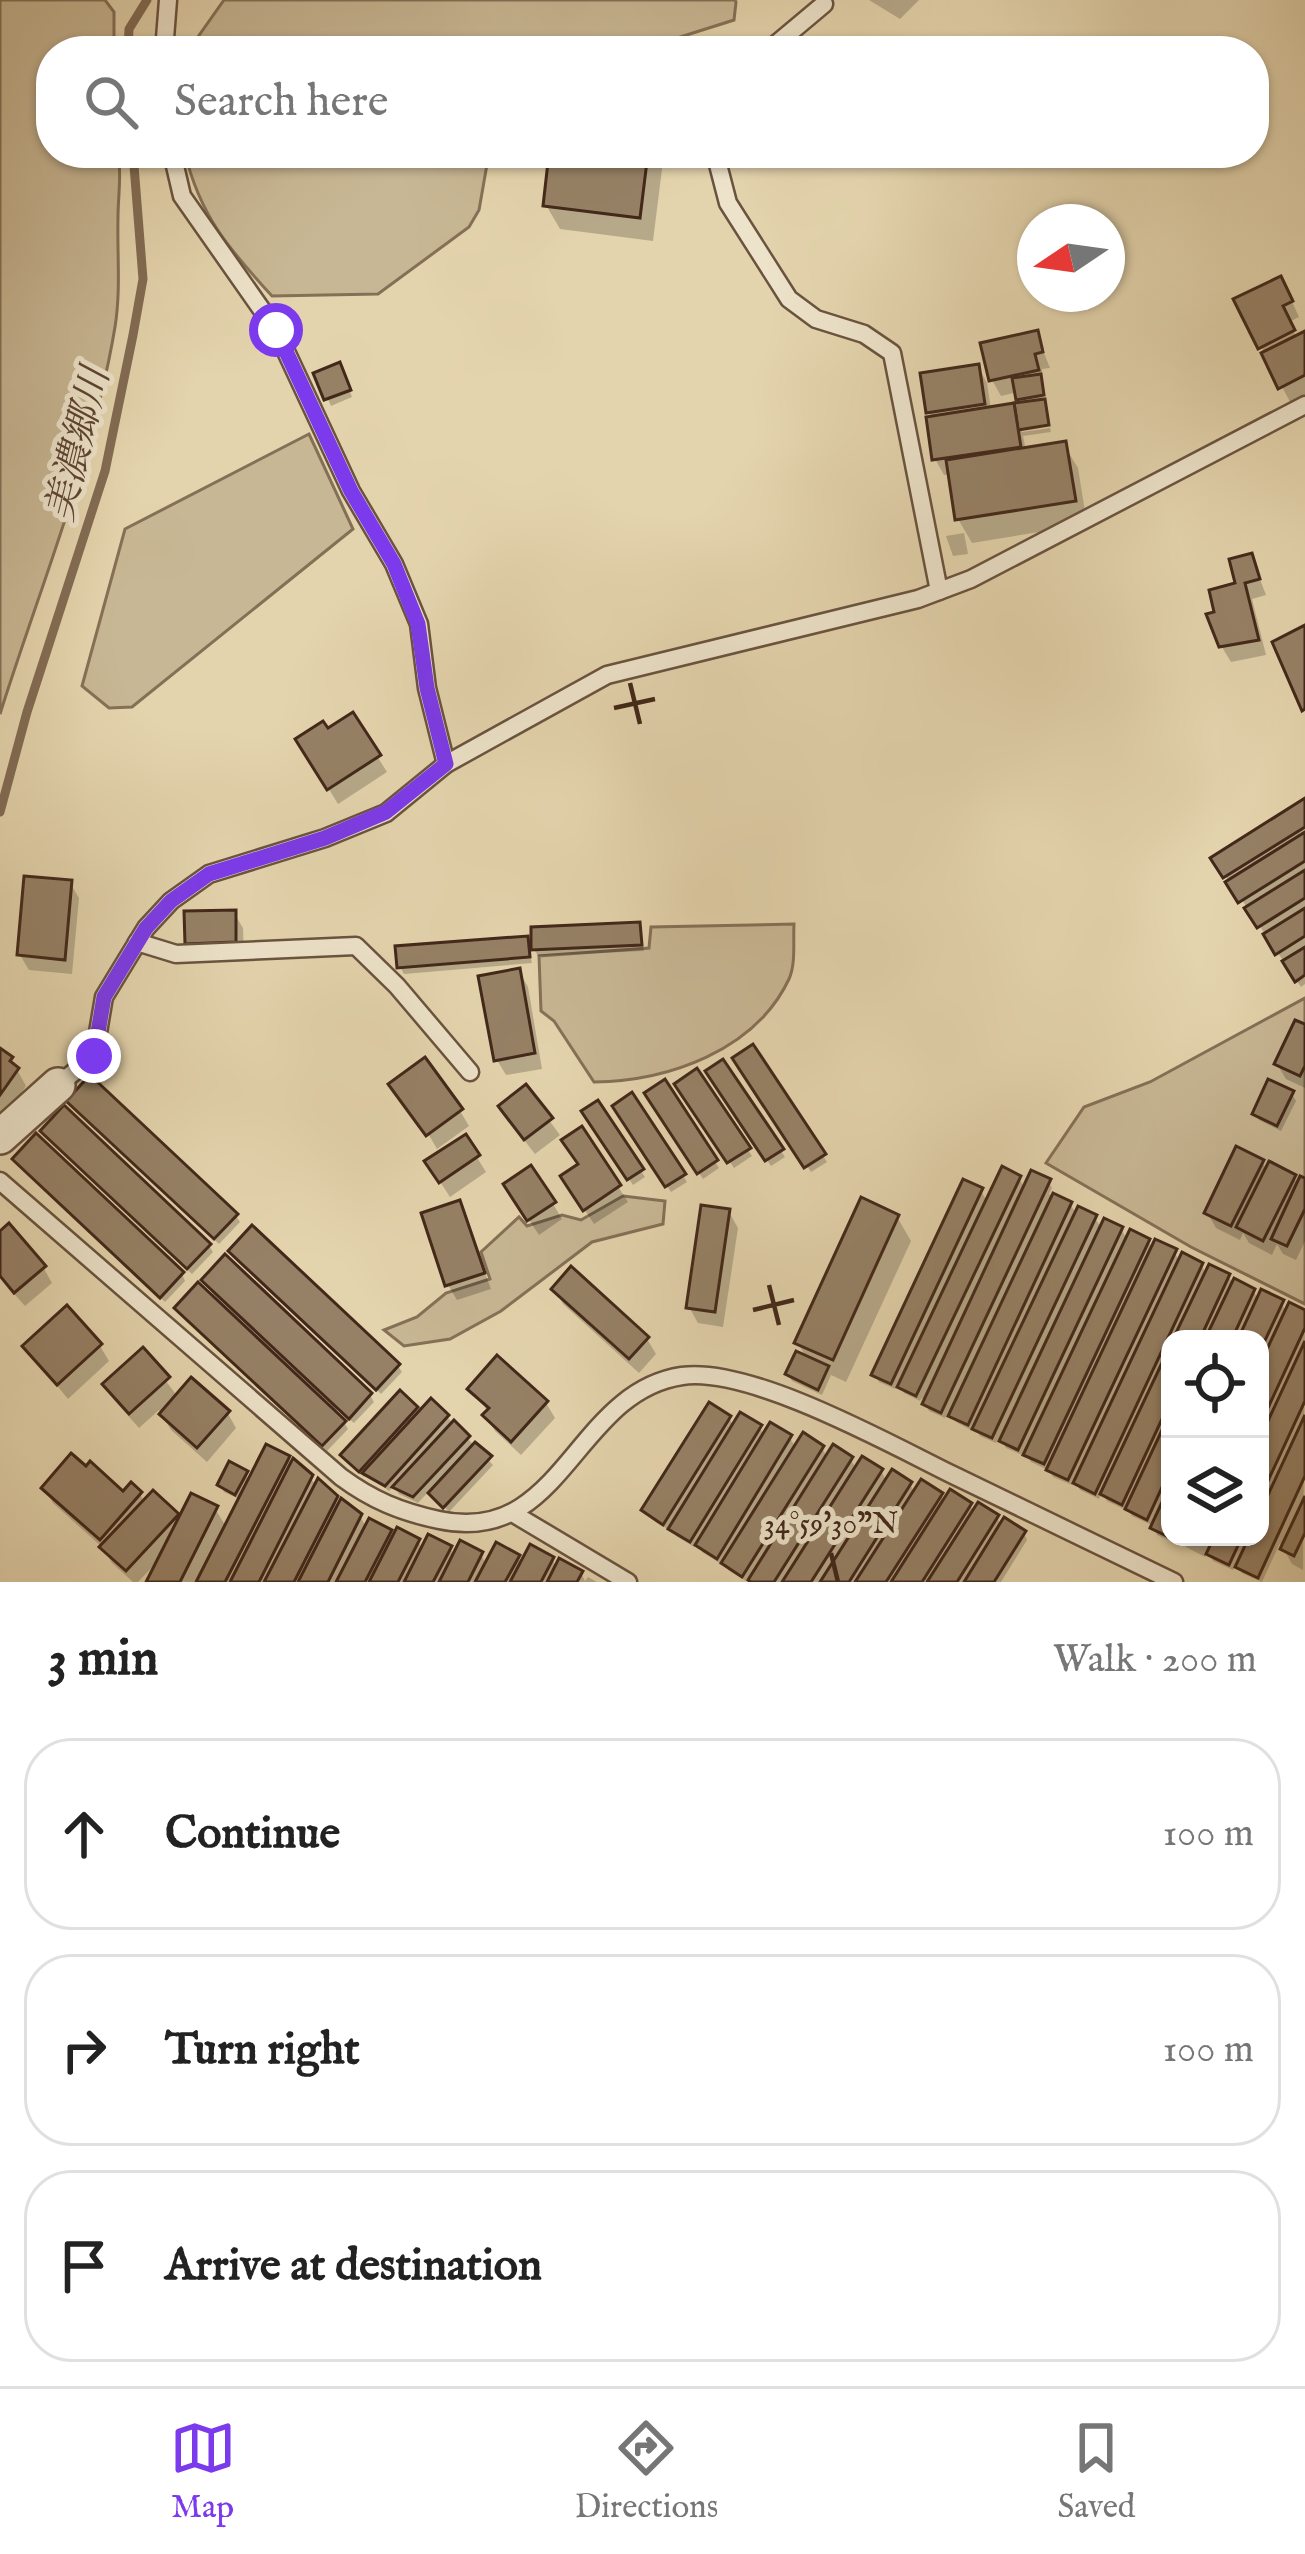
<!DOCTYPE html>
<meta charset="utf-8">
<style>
:root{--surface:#fff;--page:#f2f2f2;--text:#222;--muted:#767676;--line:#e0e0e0;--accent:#7c3aed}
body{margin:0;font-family:"IM FELL English","Noto Serif JP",serif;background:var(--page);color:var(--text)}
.controls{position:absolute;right:36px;bottom:36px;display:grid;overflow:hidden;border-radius:24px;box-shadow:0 3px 9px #0004}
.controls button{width:108px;height:108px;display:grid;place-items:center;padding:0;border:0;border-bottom:3px solid var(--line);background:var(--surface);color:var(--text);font:60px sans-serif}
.compass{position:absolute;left:1017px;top:204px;width:108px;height:108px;border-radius:50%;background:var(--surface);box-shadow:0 3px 9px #0004;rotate:257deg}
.stop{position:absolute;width:36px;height:36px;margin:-27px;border:9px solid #7c3aed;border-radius:50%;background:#fff}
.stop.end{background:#7c3aed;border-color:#fff;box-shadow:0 3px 12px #0008}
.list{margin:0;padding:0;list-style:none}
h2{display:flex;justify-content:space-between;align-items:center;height:156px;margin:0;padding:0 48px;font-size:51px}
h2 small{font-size:39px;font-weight:400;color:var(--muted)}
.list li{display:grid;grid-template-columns:78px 1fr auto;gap:36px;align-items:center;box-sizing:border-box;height:192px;margin:0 24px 24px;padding:0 24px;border:3px solid var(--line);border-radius:48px}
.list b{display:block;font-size:45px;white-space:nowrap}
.list em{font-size:39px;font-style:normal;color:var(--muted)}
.icon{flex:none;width:66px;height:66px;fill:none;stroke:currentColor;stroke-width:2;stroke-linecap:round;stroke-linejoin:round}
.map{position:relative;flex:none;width:1305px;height:1582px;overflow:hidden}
.search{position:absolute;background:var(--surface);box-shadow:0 3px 9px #0004;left:36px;right:36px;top:36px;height:132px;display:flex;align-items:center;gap:30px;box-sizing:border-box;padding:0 42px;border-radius:48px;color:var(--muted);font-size:45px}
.sheet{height:804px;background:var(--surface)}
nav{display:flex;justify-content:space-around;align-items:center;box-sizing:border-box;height:168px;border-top:3px solid var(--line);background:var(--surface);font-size:33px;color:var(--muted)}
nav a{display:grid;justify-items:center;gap:6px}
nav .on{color:var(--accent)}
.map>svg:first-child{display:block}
.green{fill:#c8b794;stroke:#857057;stroke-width:3}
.shadow{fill:#0003;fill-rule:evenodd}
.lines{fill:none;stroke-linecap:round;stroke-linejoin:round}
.stream{stroke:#826c54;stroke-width:9}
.building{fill:#968166;stroke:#42281a;stroke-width:3}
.lane-casing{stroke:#6a533f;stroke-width:21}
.street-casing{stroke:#6a533f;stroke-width:38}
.lane{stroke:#ede3ca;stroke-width:16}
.street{stroke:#ede3ca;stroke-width:33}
.route{stroke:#7c3aed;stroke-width:15}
.ticks{fill:none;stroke:#42281a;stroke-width:4.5}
.labels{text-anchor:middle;stroke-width:10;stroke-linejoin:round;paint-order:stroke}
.water-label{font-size:39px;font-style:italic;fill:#5d4432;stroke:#ede3ca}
.ticks-label{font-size:30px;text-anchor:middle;fill:#42281a;stroke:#ede3ca;stroke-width:10;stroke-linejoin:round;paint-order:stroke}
</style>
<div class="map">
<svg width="1305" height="1582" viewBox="0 0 1305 1582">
<rect width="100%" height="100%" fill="#e4d4ad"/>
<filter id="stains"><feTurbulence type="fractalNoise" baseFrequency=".00167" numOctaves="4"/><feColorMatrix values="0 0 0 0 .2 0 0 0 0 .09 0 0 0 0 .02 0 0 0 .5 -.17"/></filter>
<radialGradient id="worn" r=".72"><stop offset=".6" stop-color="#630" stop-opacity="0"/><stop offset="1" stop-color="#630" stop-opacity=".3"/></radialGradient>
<g class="green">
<path d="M0,0h105l9,12v39h-63v102h67c4,22 0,42 0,64 -1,37 3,73 -3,110 -22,132 -75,260 -115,387z"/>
<path d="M224,0h511l1,2 -2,18 -60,19 -119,12h-367z"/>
<path d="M185,153h304l-10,57 -10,17 -91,67 -106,2c-43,-47 -72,-80 -87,-143z"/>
<path d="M309,434l44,95 -221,178 -23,1 -27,-22 43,-157z"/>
<path d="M794,924c-1,17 2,40 -5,55 -34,72 -121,102 -195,103l-40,-61 -13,-10 -2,-55 110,-8 2,-21z"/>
<path d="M1305,998v306l-114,-57 -145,-84 38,-56 66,-25z"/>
<path d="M623,1196l42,5 -2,23 -71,18 -91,69 -51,28 -46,7 -20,-16 33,-13 29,-24 44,-14 -9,-27 38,-35 8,9 35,-11 19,5z"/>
</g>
<g class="shadow">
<path d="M869,0h50l-19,19z"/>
<path d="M552,153h112l-11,88 -93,-12 -14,-24z"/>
<path d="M1289,295l10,22 -10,5 8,17 8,-4v60l-15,7 -53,-102z"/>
<path d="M1036,333l14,35 -8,1 1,33 6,20 -27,4v6l28,-4 1,4 -28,4 3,15 38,-6 14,23 9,56 -115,19 -14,-24 -7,-45 -7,1 -9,-16 -2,-40 -4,-7 49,-45 9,16 4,27 31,-5 -4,-13 -17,4 -9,-16z"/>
<path d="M343,372l9,25 -21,9 -14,-32z"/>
<path d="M964,533l4,21 -15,2 -7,-20z"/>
<path d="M1251,556l15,39 -14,4 14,56 -35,7 -17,-28 4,-20z"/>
<path d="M352,716l35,56 -49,32 -39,-64 28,-8z"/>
<path d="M1305,802v182l-4,3 -87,-128z"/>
<path d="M70,883l9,15 -7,76 -43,-4 -9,-15z"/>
<path d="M234,913l9,15 1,29 -47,1 -9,-15z"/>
<path d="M639,925l5,26 -106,5 -4,-7z"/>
<path d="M526,939l6,24 -128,11 -4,-7z"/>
<path d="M519,971l9,16 14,82 -36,6 -9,-15z"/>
<path d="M1305,1028v60l-19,-9 -9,-15z"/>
<path d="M752,1049l75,113 -16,10 -75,-113z"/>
<path d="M0,1051l11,8 15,27 -26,36z"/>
<path d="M723,1063l62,94 -14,9 -62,-94z"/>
<path d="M696,1072l56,84 -18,12 -56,-83z"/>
<path d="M665,1083l54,85 -16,11 -55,-85z"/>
<path d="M525,1088l35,47 -25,19 -25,-32z"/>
<path d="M1292,1094l4,7 -15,30 -22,-11 -4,-7z"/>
<path d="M631,1097l56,85 -16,10 -55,-85z"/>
<path d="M597,1104l48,73 -12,8 -48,-73z"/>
<path d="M74,1108l162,108 4,6 -21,22z"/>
<path d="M460,1111l9,15 -32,23 -16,-28z"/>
<path d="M581,1130l47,72 -34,22 -21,-32 8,-26z"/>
<path d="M47,1138l162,108 4,6 -21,22z"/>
<path d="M465,1138l21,34 -36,25 -13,-20z"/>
<path d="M16,1160l166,114 3,7 -20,21z"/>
<path d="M1262,1162l5,9 26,6 6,9 6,-4v59l-9,19 -13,-6 -6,-10 -5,11 -23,-12 -6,-10 -3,7 -24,-12 -9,-16z"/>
<path d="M1019,1178l6,11 23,-8 4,7 -3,6 21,10 7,11 18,3 7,11h19l7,12h20l5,9 21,2 6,10 21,3 6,10 21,1 6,9 19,6 6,9 22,3 6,10h18l-2,257 -11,-6 -12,-21 -18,39 -20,-9 -6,-10 -3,7 -20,-9 -5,-10 -3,6 -19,-10 -6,-10 -3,7 -20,-9 -3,-9 -22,-10 -5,-9 -1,3 -19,-9 -5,-9 -3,7 -19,-9 -6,-10 -2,5 -19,-8 -3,-6 -19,-9 -7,-11 -2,4 -16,-7 -6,-12 -4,7 -16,-7 -6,-11 -3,5 -15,-8 -7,-12 -4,8 -16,-7 -7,-13 -2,3 -16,-8 -6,-11 -3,7 -16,-7 -4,-7 106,-184 7,12zM1170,1339h90v198h-90z"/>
<path d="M516,1200l37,4 9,15 -23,16z"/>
<path d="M459,1204l32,85 -34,11 -9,-15z"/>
<path d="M729,1212l9,16 -15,99 -25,-4 -9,-16z"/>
<path d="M897,1217l14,24 -65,141 -15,-7 -9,20 -30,-14 -4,-7 19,-15 -9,-16z"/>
<path d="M0,1235l43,32 9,16 -27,23 -25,-28z"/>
<path d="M236,1258l162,108 4,6 -21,22z"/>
<path d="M205,1280l165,115 4,7 -20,21 -18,-14 12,20 -21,22 -145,-136 34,-15z"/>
<path d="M555,1289l92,50 9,15 -17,19 -76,-69z"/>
<path d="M100,1346l9,15 -41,38 -43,-52z"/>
<path d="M143,1351l35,46 49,15 9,16 -29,34 -36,-32 -12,-20 -20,18 -25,-28 -9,-16z"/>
<path d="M471,1389l75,14 9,15 -34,37 -26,-24 -9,-15 3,-3z"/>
<path d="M416,1409l4,6 27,2 46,48 -44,47 -19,-22 -12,13 -19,-9 -5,-8 -5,5 -23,-17 -2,3 -20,-21z"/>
<path d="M729,1418l5,9 26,1 5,8 25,2 6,10h26l6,10 23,2 6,10 24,1 6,11 23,2 5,10 26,1 4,8 25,2 4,7 23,6 5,8 22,7 3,7 -26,42h-248l-4,-5 -3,4 -18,-11 -5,-9 -2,3 -19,-12 -5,-9 -3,4 -18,-11 -6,-11 -3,4 -23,-18z"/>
<path d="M287,1458l53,48 20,10 7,13 23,3 4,8 24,1 5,9 27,-2 5,9 26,-2 6,10 31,-8 4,8 30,-6 5,10 24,4 4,8 3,-4 9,5h-447l9,-22 -21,22h-5l-21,-19 -9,-15 -50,-45 -9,-15 96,6 5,9 32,13 3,5 35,-12 12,19 14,-28 -17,-8 -4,-7 25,-12 5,9z"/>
</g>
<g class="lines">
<g class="stream">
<path d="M128,51l1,-22 18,-29"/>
<path d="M0,812l27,-100 78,-241 28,-136 10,-56 -10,-126"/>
</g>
</g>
<g class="building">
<path d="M549,153h99l-8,65 -97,-12z"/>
<path d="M1281,276l12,25 -10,5 12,24 -37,19 -25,-50z"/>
<path d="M1038,330l5,22 -8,2 4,16 -50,11 -9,-38z"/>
<path d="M1305,331v44l-27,14 -17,-36z"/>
<path d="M340,362l11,28 -27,10 -11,-27z"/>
<path d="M979,364l6,40 -59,9 -6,-40z"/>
<path d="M1041,374l3,21 -28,5 -4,-22z"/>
<path d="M1045,399l4,26 -31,5 -4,-27z"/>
<path d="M1014,403l7,44 -89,13 -6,-43z"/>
<path d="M1066,441l10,60 -121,19 -9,-60z"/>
<path d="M1252,553l8,26 -15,4 14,57 -40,7 -13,-33 8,-2 -5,-22 26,-7 -6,-24z"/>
<path d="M1305,625v84l-3,2 -30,-69z"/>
<path d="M353,712l28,43 -54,35 -32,-51 28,-18 5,7z"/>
<path d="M1305,798v29l-82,51 -13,-20z"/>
<path d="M1305,832v29l-67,42 -13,-21z"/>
<path d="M1305,870v28l-48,30 -13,-20z"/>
<path d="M24,876l48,4 -7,80 -48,-5z"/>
<path d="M1305,908v28l-30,19 -12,-21z"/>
<path d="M236,910v32l-51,2 -1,-33z"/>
<path d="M640,922l2,23 -111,5v-23z"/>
<path d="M528,936l2,21 -133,11 -2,-22z"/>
<path d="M1305,947v28l-10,7 -13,-21z"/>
<path d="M520,968l15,85 -41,8 -16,-85z"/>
<path d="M1295,1020l10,4v42l-5,10 -26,-12z"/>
<path d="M753,1044l73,110 -22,14 -72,-110z"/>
<path d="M0,1048l13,9 -3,4 9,7 -19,27z"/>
<path d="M425,1057l38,52 -37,27 -38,-52z"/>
<path d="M723,1059l61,90 -19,12 -60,-90z"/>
<path d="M697,1068l54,80 -24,15 -53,-79z"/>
<path d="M90,1075l148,139 -24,25 -148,-138z"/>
<path d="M665,1079l53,81 -21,14 -53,-81z"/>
<path d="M1268,1079l26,12 -17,35 -25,-12z"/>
<path d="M526,1084l27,34 -29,22 -26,-34z"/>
<path d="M632,1092l54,82 -21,13 -53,-81z"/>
<path d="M598,1100l46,69 -17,11 -46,-69z"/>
<path d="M64,1105l147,139 -24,25 -147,-138z"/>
<path d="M582,1126l39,59 -38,26 -23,-35 18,-12 -17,-24z"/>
<path d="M36,1133l148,139 -24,26 -148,-139z"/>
<path d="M466,1134l14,21 -41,28 -15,-22z"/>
<path d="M1236,1146l28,14 -33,66 -27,-13z"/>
<path d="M1269,1161l27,14 -33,66 -27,-14z"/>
<path d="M531,1165l25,37 -29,19 -24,-37z"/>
<path d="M1002,1166l19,10 -105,220 -19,-9z"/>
<path d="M1031,1170l20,9 -110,234 -19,-9z"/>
<path d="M1300,1176l5,2v31l-18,37 -16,-7z"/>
<path d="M963,1179l20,9 -92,196 -20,-9z"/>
<path d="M1053,1193l19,9 -104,223 -20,-9z"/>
<path d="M861,1197l38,18 -66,145 -39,-17z"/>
<path d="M460,1200l25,73 -40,13 -24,-73z"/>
<path d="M701,1205l29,4 -15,103 -29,-4z"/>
<path d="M1078,1206l19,9 -105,223 -20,-9z"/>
<path d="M1104,1218l19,9 -105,223 -19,-9z"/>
<path d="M9,1223l37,43 -32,27 -14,-17v-45z"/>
<path d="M252,1225l148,139 -24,26 -148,-139z"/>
<path d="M1130,1229l20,10 -106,225 -21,-9z"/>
<path d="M1155,1239l22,10 -109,231 -22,-10z"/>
<path d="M1182,1252l21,11 -108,231 -22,-11z"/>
<path d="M225,1254l147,139 -23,26 -148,-139z"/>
<path d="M1209,1264l21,10 -30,65h-27z"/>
<path d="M571,1266l78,71 -20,22 -78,-70z"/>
<path d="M1234,1278l21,11 -23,50h-27z"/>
<path d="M198,1282l148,139 -24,25 -148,-138z"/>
<path d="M1261,1289l23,11 -24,51v-12h-22z"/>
<path d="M1289,1302l16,8v18l-45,97v-61z"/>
<path d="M67,1305l35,39 -45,41 -35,-39z"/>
<path d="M1305,1341v60l-45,97v-60z"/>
<path d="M1170,1346v56l-48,103 -22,-11z"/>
<path d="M143,1347l27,30 -41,37 -27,-30z"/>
<path d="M796,1351l33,15 -11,24 -33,-16z"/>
<path d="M497,1355l51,46 -37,41 -29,-27 7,-7 -22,-19z"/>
<path d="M191,1377l39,34 -33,37 -38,-34z"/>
<path d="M400,1390l18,17 -59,65 -19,-17z"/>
<path d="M431,1398l18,17 -64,71 -23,-13z"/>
<path d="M709,1402l22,14 -68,109 -22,-15z"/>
<path d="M740,1412l22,13 -72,117 -22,-13z"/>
<path d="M1170,1413v57l-23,50 -22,-11z"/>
<path d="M1305,1415v61l-47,102 -23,-11 14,-30h11v-25z"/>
<path d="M454,1420l16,16 -57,61 -21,-10z"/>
<path d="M770,1422l22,13 -75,124 -22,-14z"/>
<path d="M803,1432l21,14 -82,131 -21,-14z"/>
<path d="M475,1442l17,14 -49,52 -15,-15z"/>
<path d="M266,1444l24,12 -65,126h-29z"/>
<path d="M833,1444l20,13 -79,125h-23l-3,-2z"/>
<path d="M71,1453l15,13 4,-5 33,30 8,-9 11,10 -42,48 -59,-52z"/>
<path d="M862,1456l21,13 -72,113h-29z"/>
<path d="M293,1458l20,17 -54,107h-29z"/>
<path d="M229,1461l19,10 -13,24 -18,-10z"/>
<path d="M892,1469l20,13 -63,100h-29z"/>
<path d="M318,1478l20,18 -44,86h-30z"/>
<path d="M921,1479l22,14 -57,89h-31z"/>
<path d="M1170,1485v52l3,2 -23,-11z"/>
<path d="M950,1489l22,14 -50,79h-31z"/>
<path d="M153,1490l26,24 -53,57 -27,-24z"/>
<path d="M191,1493l27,13 -38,76h-34z"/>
<path d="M1305,1496v37l-11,23 -14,-7z"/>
<path d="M341,1498l21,16 -34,68h-30z"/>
<path d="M978,1502l21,13 -42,67h-30z"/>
<path d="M1004,1517l22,14 -32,51h-30z"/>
<path d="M369,1518l23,12 -27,52h-29z"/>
<path d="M397,1527l23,12 -22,43h-29z"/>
<path d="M428,1534l24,12 -19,36h-29z"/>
<path d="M1214,1537h28l-13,28 -23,-11z"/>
<path d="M460,1540l23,12 -15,30h-29z"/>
<path d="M496,1542l24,13 -15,27h-30z"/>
<path d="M530,1544l24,13 -13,25h-31z"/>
<path d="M559,1558l24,13 -6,11h-30z"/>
</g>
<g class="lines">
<defs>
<g id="lane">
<path d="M164,51l4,-51"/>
<path d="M768,51l56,-47"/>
<path d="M172,153l10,43 94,134 75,161 43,73 25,60 8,64 19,76"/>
<path d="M715,153l13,50 61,96 27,20 48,15 28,19 47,238"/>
<path d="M137,942l39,12 180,-8 41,40 73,86"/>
<path d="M58,1085l36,-29 10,-59 42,-69 25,-27 38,-27 116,-36 61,-25 60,-49 161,-89 311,-76 53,-20 334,-174"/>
<path d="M0,1181l341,296c31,23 60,35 98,43 124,27 135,-128 243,-144 68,-10 208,68 271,99 74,36 147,71 221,107"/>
<path d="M514,1514l114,68"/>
</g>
<path id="street" d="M0,1137l58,-52"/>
</defs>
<use href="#lane" class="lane-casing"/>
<use href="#street" class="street-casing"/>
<use href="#lane" class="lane"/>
<use href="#street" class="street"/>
</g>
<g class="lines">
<path class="route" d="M94,1056l10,-59 42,-69 25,-27 38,-27 116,-36 61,-26 60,-48 -19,-76 -9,-64 -24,-60 -43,-73 -75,-161"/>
</g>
<path class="ticks" d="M630,683l10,41M614,708l41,-9M769,1285l10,40M753,1310l41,-10M831,1553l7,29"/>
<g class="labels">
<g class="water-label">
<text transform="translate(76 444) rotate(-76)" y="14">美濃郷川</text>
</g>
</g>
<g class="ticks-label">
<text x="831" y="1533">34°59'30"N</text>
</g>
<rect width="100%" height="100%" filter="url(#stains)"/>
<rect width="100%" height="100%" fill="url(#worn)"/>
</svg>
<div class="controls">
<button><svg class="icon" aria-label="locate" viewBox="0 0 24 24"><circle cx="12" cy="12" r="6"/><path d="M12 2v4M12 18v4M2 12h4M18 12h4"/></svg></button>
<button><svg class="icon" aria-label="layers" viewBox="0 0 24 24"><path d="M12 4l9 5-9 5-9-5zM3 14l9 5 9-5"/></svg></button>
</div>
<svg class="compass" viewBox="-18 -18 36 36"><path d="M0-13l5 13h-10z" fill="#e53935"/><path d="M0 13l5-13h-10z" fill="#767676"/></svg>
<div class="stop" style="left:276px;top:330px"></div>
<div class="stop end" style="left:94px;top:1056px"></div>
<div class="search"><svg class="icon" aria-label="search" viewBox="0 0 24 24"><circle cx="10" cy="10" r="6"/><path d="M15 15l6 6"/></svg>Search here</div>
</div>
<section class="sheet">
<h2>3 min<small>Walk · 200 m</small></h2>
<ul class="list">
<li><svg class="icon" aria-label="ahead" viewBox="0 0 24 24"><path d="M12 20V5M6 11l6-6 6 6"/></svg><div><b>Continue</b></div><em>100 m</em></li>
<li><svg class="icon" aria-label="right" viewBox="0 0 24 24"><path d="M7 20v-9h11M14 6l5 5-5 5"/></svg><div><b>Turn right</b></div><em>100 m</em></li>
<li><svg class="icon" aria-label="arrive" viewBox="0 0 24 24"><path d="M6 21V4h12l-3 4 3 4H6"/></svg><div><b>Arrive at destination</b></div></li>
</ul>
</section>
<nav>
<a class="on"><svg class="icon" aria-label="map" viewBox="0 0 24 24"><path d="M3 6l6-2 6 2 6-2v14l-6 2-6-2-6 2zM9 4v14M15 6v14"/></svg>Map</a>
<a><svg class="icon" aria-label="directions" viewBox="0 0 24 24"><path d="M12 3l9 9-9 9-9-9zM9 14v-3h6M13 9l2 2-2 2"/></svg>Directions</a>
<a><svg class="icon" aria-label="saved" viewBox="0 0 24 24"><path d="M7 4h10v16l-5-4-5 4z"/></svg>Saved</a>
</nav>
